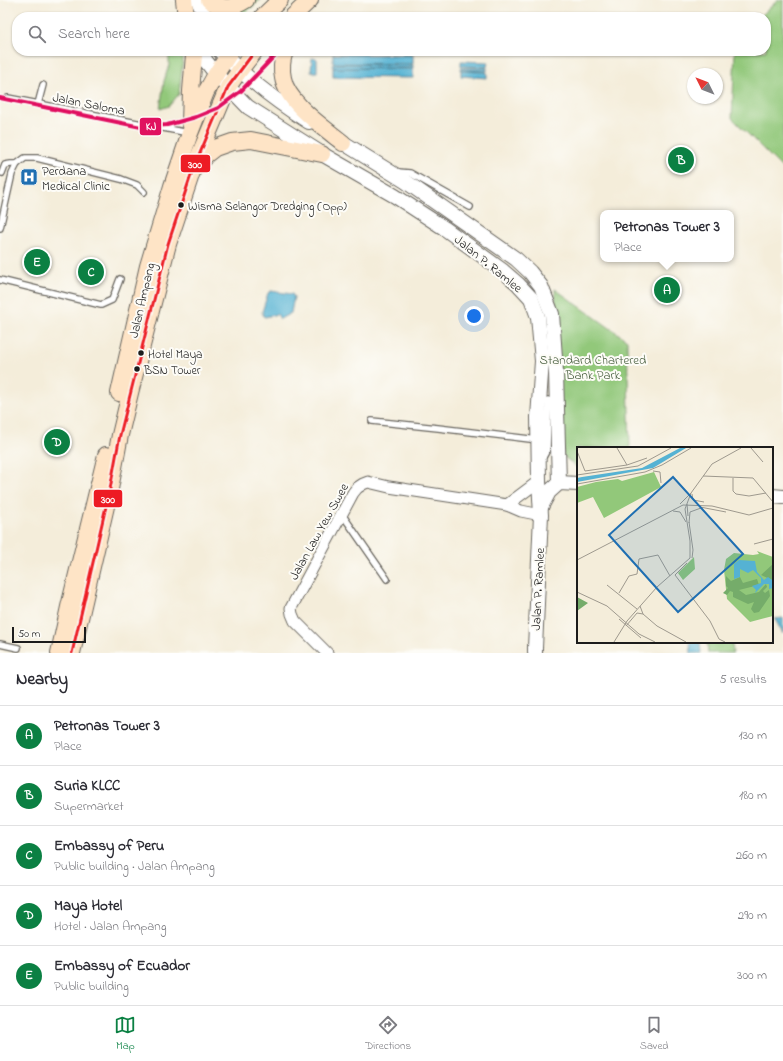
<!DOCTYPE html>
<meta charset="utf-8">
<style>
:root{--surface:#fff;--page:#f7f7f7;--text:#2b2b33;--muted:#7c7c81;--line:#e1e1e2;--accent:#0b8043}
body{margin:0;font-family:"Indie Flower",sans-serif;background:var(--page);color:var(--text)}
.compass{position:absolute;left:687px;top:68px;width:36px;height:36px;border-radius:50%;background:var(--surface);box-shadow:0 1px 3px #0004;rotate:312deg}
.scale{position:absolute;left:12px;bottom:10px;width:74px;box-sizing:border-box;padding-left:4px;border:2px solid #1c1c1c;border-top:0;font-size:11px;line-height:14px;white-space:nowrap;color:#1c1c1c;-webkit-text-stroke:3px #fdfcf7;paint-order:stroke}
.you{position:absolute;left:474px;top:316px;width:14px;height:14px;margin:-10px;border:3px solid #fff;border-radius:50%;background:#1a73e8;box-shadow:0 0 0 6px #1a73e833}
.badge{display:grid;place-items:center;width:26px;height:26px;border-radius:50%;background:var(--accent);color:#fff;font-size:13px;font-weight:700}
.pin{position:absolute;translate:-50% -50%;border:2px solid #fff;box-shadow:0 1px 4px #0006}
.popup{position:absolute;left:600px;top:210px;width:134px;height:52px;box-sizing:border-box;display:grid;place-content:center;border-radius:8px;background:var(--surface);filter:drop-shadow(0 1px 3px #0005);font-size:13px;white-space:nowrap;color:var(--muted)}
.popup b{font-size:15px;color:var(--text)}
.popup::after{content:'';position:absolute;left:50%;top:100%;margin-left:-8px;border:8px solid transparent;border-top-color:var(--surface)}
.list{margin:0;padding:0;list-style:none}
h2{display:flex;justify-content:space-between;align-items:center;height:52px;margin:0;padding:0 16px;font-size:17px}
h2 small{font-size:13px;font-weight:400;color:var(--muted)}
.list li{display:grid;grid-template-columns:26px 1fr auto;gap:12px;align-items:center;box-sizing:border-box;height:60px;padding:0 16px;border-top:1px solid var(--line)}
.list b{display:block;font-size:15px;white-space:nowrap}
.list p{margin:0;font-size:13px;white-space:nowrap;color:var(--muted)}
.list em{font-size:13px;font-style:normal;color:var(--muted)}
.icon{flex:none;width:22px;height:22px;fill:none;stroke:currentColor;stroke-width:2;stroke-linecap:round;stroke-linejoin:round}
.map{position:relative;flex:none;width:783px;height:653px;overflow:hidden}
.search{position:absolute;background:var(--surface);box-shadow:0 1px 3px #0004;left:12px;right:12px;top:12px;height:44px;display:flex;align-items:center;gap:10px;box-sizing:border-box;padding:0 14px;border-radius:16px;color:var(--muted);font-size:15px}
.sheet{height:352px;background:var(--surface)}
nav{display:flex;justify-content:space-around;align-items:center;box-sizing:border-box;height:56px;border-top:1px solid var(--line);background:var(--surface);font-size:11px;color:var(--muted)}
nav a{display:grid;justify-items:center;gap:2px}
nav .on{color:var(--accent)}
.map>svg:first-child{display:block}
.green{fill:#92c87a;stroke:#57724b}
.water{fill:#55b2d3;stroke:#386778}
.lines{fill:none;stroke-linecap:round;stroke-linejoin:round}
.service-casing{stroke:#68655e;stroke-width:8}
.minor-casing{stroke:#68655e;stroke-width:13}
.tertiary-casing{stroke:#68655e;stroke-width:16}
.secondary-casing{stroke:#68655e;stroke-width:18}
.service{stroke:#fff;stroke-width:5.5}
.minor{stroke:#fff;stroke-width:11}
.tertiary{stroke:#fff;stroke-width:14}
.secondary{stroke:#fee4c6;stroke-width:16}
.bus-1-casing{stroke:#fdfcf7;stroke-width:6}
.bus-1{stroke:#ed1b24;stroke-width:3}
.rail-1-casing{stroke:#fdfcf7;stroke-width:7}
.rail-1{stroke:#e0115f;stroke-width:4}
.bus-dot{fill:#1c1c1c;stroke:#fdfcf7;stroke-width:1.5}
.labels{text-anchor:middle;stroke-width:4;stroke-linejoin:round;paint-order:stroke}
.bus-label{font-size:12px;fill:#1c1c1c;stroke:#fdfcf7;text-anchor:start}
.street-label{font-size:13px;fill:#1c1c1c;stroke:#fdfcf7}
.poi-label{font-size:13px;fill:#1c1c1c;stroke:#fdfcf7;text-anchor:start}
.park-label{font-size:13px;fill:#4b6142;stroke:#fdfcf7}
.inset-road{fill:none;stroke:#9e998e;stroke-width:1}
.view{fill:#1f6fb2;fill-opacity:0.15;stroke:#1f6fb2;stroke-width:2}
.inset-edge{fill:none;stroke:#1c1c1c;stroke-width:2}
.line-badge{stroke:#fdfcf7;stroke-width:1.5}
.badge-label{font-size:11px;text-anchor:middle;font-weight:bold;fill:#fff}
</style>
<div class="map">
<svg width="783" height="653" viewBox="0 0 783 653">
<rect width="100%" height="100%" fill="#fdfcf7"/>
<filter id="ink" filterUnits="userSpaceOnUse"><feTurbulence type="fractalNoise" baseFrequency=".025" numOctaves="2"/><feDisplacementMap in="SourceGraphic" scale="8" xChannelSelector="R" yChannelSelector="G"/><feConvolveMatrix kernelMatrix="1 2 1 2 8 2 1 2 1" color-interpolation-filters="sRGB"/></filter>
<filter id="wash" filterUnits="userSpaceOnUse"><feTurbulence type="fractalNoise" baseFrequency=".012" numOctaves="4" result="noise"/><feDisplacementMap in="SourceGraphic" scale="16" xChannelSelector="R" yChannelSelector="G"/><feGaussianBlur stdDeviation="0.9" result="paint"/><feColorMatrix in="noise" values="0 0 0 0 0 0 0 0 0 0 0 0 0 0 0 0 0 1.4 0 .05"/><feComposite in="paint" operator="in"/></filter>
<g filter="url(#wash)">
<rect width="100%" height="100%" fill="#f4edda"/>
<g class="green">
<path d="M253,0h7l-19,17h-26l-2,-6z"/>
<path d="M778,0h5v169l-51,-51 3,-67h31v-34h-6z"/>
<path d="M169,51h11l3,9 -4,34 -10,12 -9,3 4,-28 5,-16z"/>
<path d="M555,289l72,51 3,108h-52v20l-15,-12z"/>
<path d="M707,642h25l1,11h-25z"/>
</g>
<g class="water">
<path d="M333,54l80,1v9l-80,-1z"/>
<path d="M312,58l5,1v13h-6z"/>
<path d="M461,61l27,1 -1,5 -26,-1z"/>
<path d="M333,64l80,1v3h-80z"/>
<path d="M333,68l80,1v9l-80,-1z"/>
<path d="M461,68h26v3l-26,-1z"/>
<path d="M461,71l26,1v6l-26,-2z"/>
<path d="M271,291l21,3 2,3 -3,16 -11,6 -3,-5 -12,3 -2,-1 -1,-4 6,-19z"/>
<path d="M783,618v16l-8,-15z"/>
<path d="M690,642h10l1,11h-10z"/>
</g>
</g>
<g filter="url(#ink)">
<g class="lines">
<defs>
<g id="service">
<path d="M8,98l181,35"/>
<path d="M38,104l5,-19"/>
<path d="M398,172l12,1 60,34"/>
<path d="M2,173l3,-8 6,-1h6"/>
<path d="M0,228l12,-54 5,-10 8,-6h12l84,21 16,6 7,7"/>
<path d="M0,280l101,25 11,-5 8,-21"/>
<path d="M372,421l66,7 100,12"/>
<path d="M542,459l5,-9 1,-50"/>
<path d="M342,514l45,65"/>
<path d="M0,644l18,4"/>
</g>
<g id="minor">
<path d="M507,505l32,-24"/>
<path d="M327,653l-32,-32 -3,-7 -1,-6 62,-115 4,-5 6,-4 5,-2 21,5 118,18 14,6 20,4"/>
</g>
<g id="tertiary">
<path d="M198,0l7,17"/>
<path d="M203,51l2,9 11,14 32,33 74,47 73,42 49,32 59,43 15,13 13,14 7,19 4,44 -4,56 1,64 2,34 -6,133v5"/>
<path d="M220,51c26,27 57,51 89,71"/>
<path d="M334,137l71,44 111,78 14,13 11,14 11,28 4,58 3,111"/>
<path d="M772,496l11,1"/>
<path d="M541,507l8,-15 10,-9 19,1"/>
</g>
<g id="secondary">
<path d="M184,0l2,17"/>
<path d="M209,0c14,11 23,9 37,0"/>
<path d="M262,17l18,-17"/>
<path d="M292,17l18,-17"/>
<path d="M285,51c-3,9 -4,18 -2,27 4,25 42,50 60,65"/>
<path d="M190,123l1,-32 3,-36 -1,-4"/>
<path d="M198,165l8,-10 9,-7 17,-6 19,-2 71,14"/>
<path d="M119,393l29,-127 24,-80 18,-53 16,-41 10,-18 15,-23"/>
<path d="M59,653l10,-46 37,-152"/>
<path d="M72,653l38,-164 10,-54 10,-42 38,-149 24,-72 28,-66 8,-19 12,-17 15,-19"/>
</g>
</defs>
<use href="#service" class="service-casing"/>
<use href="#minor" class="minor-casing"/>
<use href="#tertiary" class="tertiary-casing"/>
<use href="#secondary" class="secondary-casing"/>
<use href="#service" class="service"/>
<use href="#minor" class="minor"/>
<use href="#tertiary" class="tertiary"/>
<use href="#secondary" class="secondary"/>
<defs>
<path id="bus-1" d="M72,653l38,-164 10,-54 48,-191 24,-72 36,-85 27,-36"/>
</defs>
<use href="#bus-1" class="bus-1-casing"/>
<use href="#bus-1" class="bus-1"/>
<defs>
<path id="rail-1" d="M0,98l141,29 26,-2 29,-8 22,-9 23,-17 38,-40"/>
</defs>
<use href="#rail-1" class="rail-1-casing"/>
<use href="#rail-1" class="rail-1"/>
</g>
</g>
<defs>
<symbol id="hospital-square" viewBox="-11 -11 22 22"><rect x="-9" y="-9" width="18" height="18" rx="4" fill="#1f6fb2" stroke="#fdfcf7"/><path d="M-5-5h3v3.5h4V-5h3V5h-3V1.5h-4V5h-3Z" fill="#fff"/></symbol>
</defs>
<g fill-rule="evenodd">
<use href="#hospital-square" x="19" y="167" width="20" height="20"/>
</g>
<g class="bus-dot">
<circle cx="181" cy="205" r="3.5"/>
<circle cx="141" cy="353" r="3.5"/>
<circle cx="137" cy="369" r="3.5"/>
</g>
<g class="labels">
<g class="bus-label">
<text x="188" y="210">Wisma Selangor Dredging (Opp)</text>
<text x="148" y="358">Hotel Maya</text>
<text x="144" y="374">BSN Tower</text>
</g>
<g class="street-label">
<text transform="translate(89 103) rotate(11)" y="5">Jalan Saloma</text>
<text transform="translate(489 263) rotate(39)" y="5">Jalan P. Ramlee</text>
<text transform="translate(141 300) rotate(-77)" y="5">Jalan Ampang</text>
<text transform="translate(318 531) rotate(-61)" y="5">Jalan Law Yew Swee</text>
<text transform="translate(537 589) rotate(-87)" y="5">Jalan P. Ramlee</text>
</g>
<g class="poi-label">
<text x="42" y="175">Perdana<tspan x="42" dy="15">Medical Clinic</tspan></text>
</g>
<g class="park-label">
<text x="593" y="364">Standard Chartered<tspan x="593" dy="15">Bank Park</tspan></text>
</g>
</g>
<g transform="translate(577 447)">
<rect width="196" height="196" fill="#f4edda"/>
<path d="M77,25l7,15 -57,31 -11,-21 -16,6v-16l19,-5 22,-3 4,2zM180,104l16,6v59l-23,6 -23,-23 -3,-29 2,-11 8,-6 19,2 6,-1zM117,110l1,12 -12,11 -5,-7z" fill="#92c87a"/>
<path d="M196,117v16h-1l-11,-5zM149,129l5,5 9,-4 3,6 14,-4 2,6 -20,5 7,5 13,-3 7,-8 1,3 -4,4 2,2 4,-3 1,6 -11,16 -5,1 -3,-4 3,-7 -6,2 -15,-7v-5l-3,-1 -3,4 -4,-2 5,-5 -2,-2zM0,150l11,6 -11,8z" fill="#75ac6a"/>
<path d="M103,1h6l-33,20 -76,14v-4l5,-1 60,-9zM162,113l16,1 2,11 7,8 4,-3 4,3 1,8 -4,1v-5h-5l-9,9 1,-3 -4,-4 9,-3v-5l-8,-8 -5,3 -8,-4v8l-6,2v-15z" fill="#55b2d3"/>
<path class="inset-road" d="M40,1l10,17M174,1l12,14M0,4l8,20 42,-6 20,-7M76,24l7,1 1,11M0,28l61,-9 33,-18M126,29l50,2 20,24M156,31v13l3,3 13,2 17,-3M0,37l68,-12 17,-7 29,-17M115,47l1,6 11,2M103,57l11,-11M110,57l1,12M123,60l26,5M96,64l7,1 6,10M112,75l4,28 -1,8M112,76l1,-11 11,-4M177,97l19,-5M0,113l106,-55 29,1 37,9 24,-7M98,128l12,-12M98,128l35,46 9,18 6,3M30,138l30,24M0,145l30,14 32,28 16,8M42,146l10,-17 8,-2 2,-15 19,-4 12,21M63,159l3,8 14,12 29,16M42,172l22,19M49,179l11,-13 6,1M37,195l13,-21 30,-34 33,-29v-17l-5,-32 6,-16 21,-29 29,-16"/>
<path class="view" d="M96,30l70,77 -65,58 -69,-77z"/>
<rect width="196" height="196" class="inset-edge"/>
</g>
<g class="line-badge">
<rect x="139" y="117" width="23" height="19" rx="4" fill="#e0115f"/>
<rect x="180" y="154" width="31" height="19" rx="4" fill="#ed1b24"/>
<rect x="93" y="489" width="30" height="19" rx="4" fill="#ed1b24"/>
</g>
<g class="badge-label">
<text x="151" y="130">KJ</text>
<text x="195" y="168">300</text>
<text x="108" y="503">300</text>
</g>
</svg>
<svg class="compass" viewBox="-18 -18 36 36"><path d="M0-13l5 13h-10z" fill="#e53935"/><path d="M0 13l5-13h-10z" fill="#7c7c81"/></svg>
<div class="scale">50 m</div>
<div class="you"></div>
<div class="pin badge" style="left:667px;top:290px">A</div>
<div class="popup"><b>Petronas Tower 3</b>Place</div>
<div class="pin badge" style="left:681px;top:160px">B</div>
<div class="pin badge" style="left:91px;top:272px">C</div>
<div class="pin badge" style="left:57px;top:442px">D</div>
<div class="pin badge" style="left:37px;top:262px">E</div>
<div class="search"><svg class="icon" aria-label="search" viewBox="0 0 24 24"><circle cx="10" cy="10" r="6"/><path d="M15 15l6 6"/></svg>Search here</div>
</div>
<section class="sheet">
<h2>Nearby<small>5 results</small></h2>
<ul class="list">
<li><span class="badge">A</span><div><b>Petronas Tower 3</b><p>Place</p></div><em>130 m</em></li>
<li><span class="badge">B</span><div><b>Suria KLCC</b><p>Supermarket</p></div><em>180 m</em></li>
<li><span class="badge">C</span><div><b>Embassy of Peru</b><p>Public building · Jalan Ampang</p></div><em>260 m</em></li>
<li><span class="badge">D</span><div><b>Maya Hotel</b><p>Hotel · Jalan Ampang</p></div><em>290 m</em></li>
<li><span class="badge">E</span><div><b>Embassy of Ecuador</b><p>Public building</p></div><em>300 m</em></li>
</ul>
</section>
<nav>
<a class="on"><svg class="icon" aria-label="map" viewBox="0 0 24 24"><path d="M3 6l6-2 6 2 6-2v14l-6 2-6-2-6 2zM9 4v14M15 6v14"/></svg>Map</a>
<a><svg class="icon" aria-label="directions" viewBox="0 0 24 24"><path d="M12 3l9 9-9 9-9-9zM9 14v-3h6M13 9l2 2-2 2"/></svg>Directions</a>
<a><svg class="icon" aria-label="saved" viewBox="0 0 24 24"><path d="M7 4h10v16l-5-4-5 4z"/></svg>Saved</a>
</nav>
